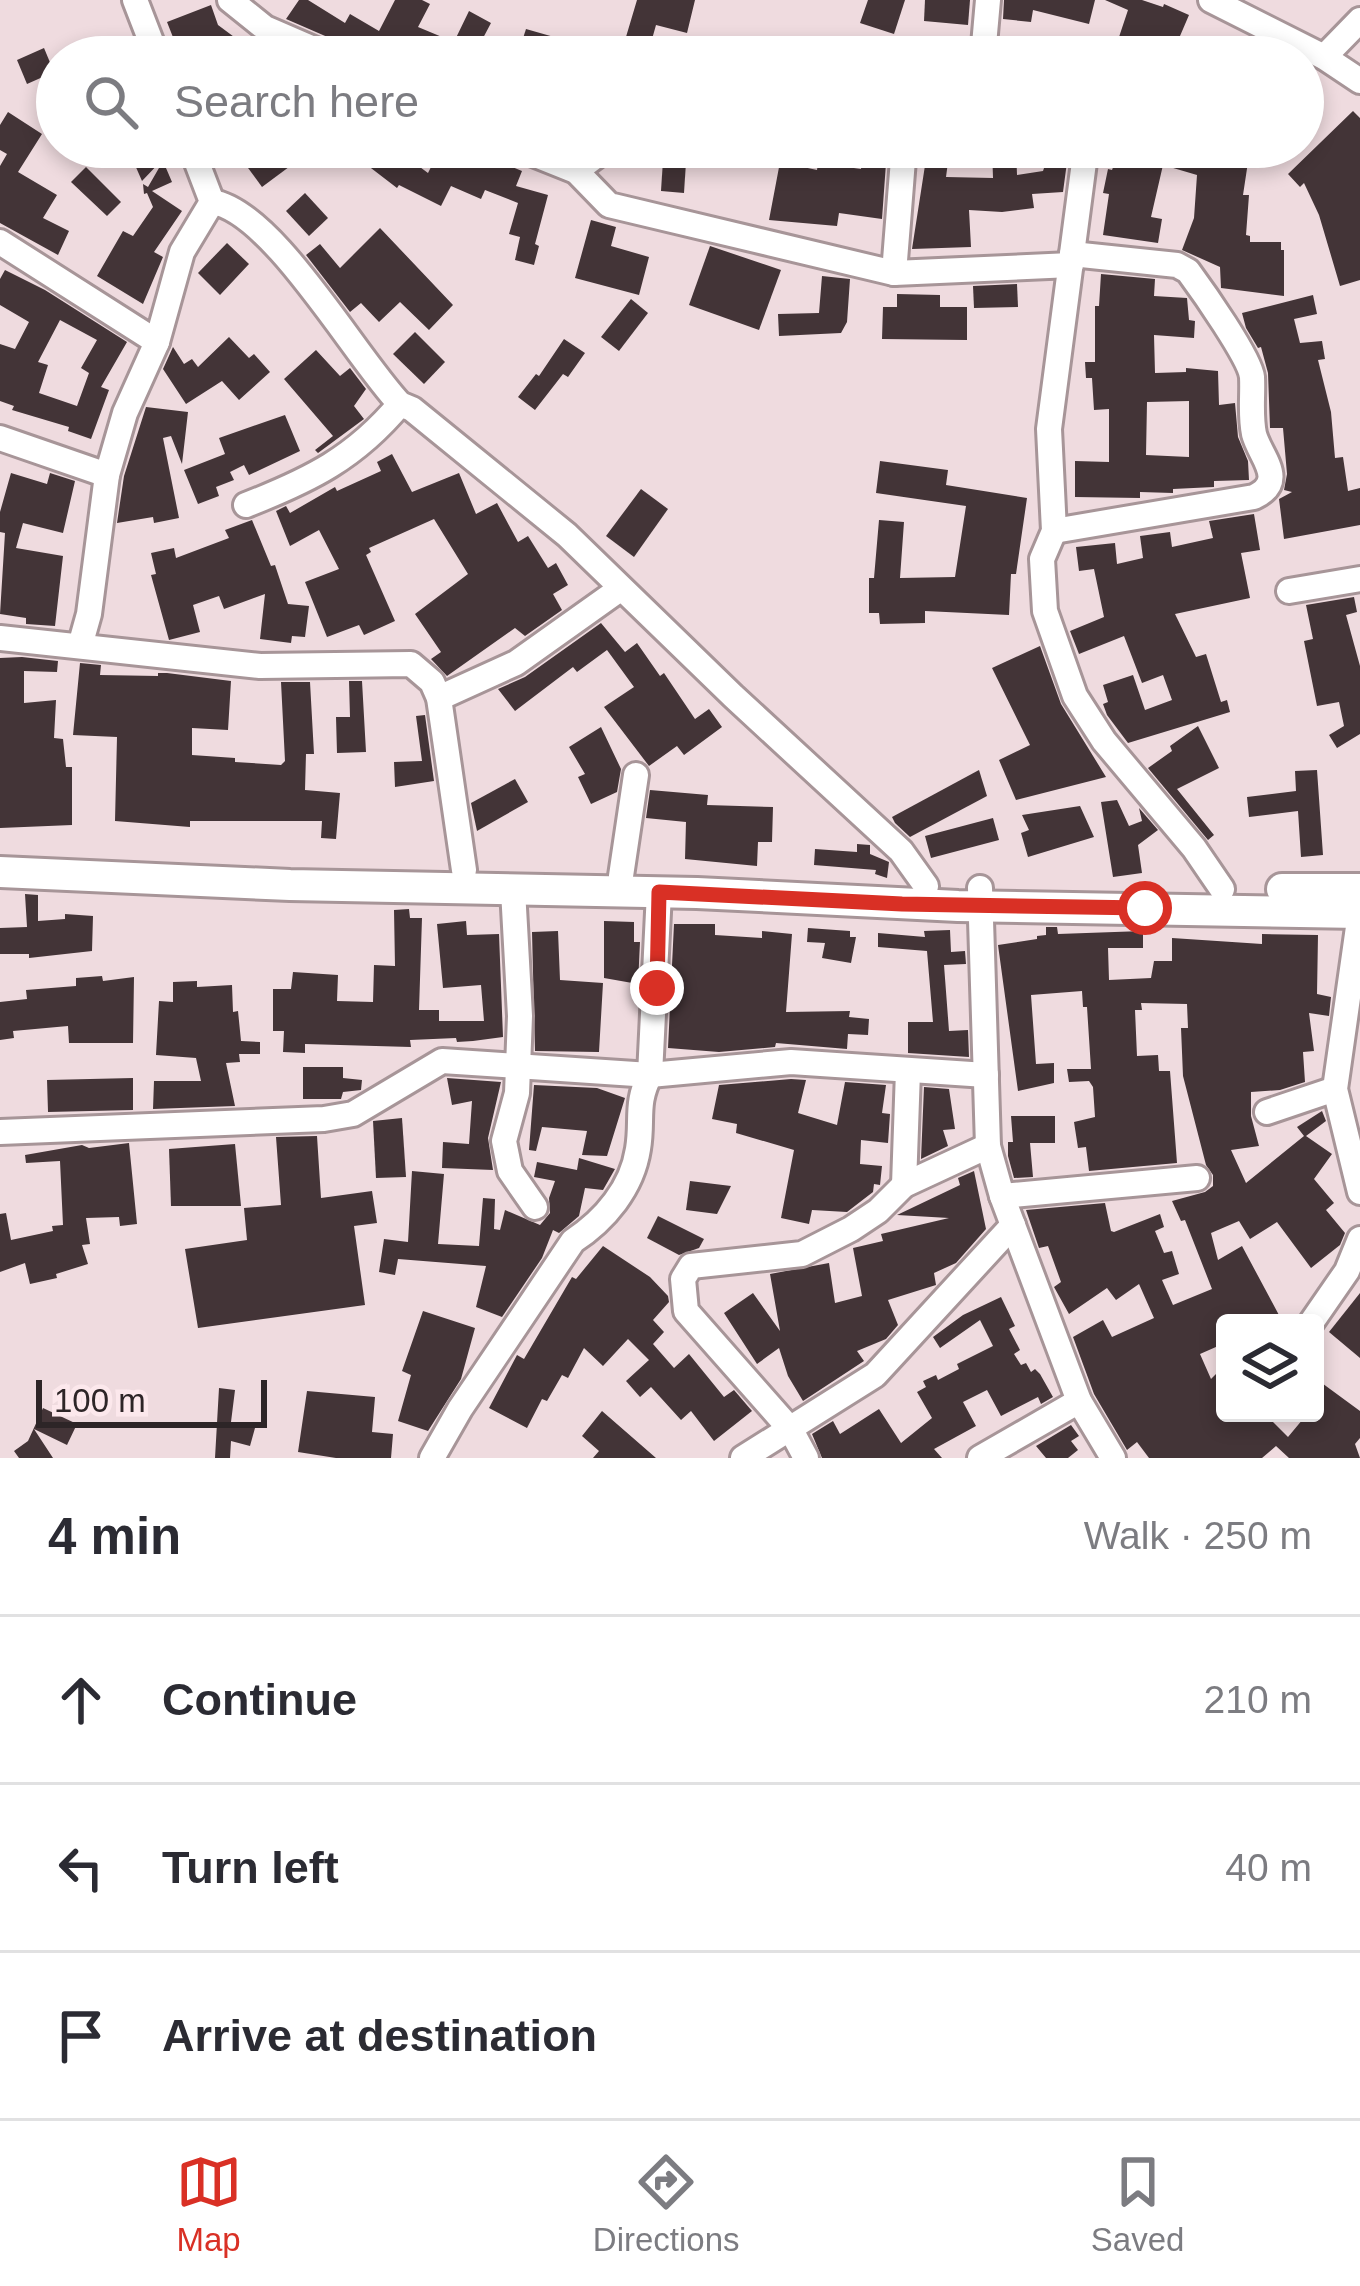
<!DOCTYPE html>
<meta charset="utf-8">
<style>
:root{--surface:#fff;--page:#f7f7f7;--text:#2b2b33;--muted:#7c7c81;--line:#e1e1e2;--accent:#d93025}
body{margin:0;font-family:Arial,sans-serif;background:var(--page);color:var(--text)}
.controls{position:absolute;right:36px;bottom:36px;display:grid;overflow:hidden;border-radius:12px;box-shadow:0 6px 18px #0003}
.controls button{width:108px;height:108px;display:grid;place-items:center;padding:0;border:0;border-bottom:3px solid var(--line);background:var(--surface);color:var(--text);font:60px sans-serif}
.scale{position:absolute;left:36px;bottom:30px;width:231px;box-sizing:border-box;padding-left:12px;border:6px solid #2d2527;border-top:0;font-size:33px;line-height:42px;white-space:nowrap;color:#2d2527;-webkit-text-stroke:9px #fce8ec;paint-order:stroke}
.stop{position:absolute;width:36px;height:36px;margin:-27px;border:9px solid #d93025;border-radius:50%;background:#fff}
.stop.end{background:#d93025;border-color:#fff;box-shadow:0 3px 12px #0008}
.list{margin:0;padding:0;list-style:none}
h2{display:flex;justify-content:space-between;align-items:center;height:156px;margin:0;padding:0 48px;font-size:51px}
h2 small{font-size:39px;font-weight:400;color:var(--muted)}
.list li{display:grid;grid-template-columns:78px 1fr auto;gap:36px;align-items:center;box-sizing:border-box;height:168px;padding:0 48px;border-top:3px solid var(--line)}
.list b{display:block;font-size:45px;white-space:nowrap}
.list em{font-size:39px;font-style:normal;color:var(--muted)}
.icon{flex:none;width:66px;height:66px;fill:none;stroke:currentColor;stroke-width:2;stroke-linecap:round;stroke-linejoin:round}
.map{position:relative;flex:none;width:1360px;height:1458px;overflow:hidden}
.search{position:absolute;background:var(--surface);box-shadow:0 6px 18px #0003;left:36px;right:36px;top:36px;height:132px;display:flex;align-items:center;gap:30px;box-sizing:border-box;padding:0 42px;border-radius:66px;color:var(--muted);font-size:45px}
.sheet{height:660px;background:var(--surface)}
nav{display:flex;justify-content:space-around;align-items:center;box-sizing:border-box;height:168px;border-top:3px solid var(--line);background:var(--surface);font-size:33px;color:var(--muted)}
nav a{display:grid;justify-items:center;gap:6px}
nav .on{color:var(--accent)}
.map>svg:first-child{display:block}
.building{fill:#433437;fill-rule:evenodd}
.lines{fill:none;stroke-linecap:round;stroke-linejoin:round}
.minor-casing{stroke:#a79598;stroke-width:30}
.major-casing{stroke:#a79598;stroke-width:36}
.minor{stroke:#fff;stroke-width:24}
.major{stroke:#fff;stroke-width:30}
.route{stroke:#d93025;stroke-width:15}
</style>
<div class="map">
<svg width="1360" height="1458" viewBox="0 0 1360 1458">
<rect width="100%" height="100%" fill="#efdbdf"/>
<g class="building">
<path d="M299,0h9l37,23 5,-9 29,17 16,-31h27l8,4 -12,23 36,15 15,-31 22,12 -18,34h-113l-21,-15 -53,-23z"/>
<path d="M637,0h58l-8,33 -31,-8 -9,32h-27z"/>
<path d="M868,0h37l-11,34 -34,-11z"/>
<path d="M925,0h45l-2,25 -44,-4z"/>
<path d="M1004,0h91l-6,24 -56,-14 -2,12 -28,-3z"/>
<path d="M1105,0h37l21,7 1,-3 25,11 -18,42 -53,-17 10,-30z"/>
<path d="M211,5l7,20 43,32h-24l-26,-20 -33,13 -11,-28z"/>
<path d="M526,29l28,8 -6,20h-31z"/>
<path d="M44,48l10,24 -27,12 -10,-24z"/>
<path d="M1353,111l7,7v162l-20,6 -21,-71 -15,-32 -4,4 -12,-13z"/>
<path d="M8,112l34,22 -24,38 39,23 -14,23 26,13 -11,24 -58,-32v-57l7,-12 -7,-4v-25z"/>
<path d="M118,147h39l5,13 -20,21 -7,-16 -8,3z"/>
<path d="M246,147h41l10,14 -35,26 -25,-34z"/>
<path d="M360,147h33l35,26 13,-26h21l7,3 -2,4 31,14 2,-6 22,9 -6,15 32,9 -13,49 4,2 -5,19 -19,-5 5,-23 -11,-3 9,-31 -33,-13 -4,9 -30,-13 -10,20 -42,-21 -2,3 -43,-33z"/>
<path d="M992,147h24l1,28 26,-4 8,-24h18l-6,45 -31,2 2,14 -32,4 -33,-2 2,37 -59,2 14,-90 22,3 -2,15 47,1z"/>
<path d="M1121,147h75l-2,5 54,10 -5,33h6l-3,40 4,1v6h31v8h3v46l-63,-8 -1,-21 -38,-17 12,-32 3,-43 -34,-10 -12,52 11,2 -4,24 -55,-8 6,-41 -6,-1 5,-24 4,1z"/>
<path d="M663,160l23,2 -2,31 -23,-2z"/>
<path d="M862,160l24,3 -4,56 -43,-6 -2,13 -68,-6 11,-58 37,8 1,-7 43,6z"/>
<path d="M163,161l9,21 -20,9 30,20 -28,41 9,5 -20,47 -46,-28 26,-45 10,5 20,-29 -6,-14 -3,1 -1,-10 5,3z"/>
<path d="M86,167l35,35 -14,14 -36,-34z"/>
<path d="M305,193l23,25 -19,18 -23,-25z"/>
<path d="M591,220l25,7 -5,19 38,11 -10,38 -64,-17z"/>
<path d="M380,228l73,77 -24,25 -29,-28 -21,20 -18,-19 -11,9 -44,-57 14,-11 20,24z"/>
<path d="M227,243l22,21 -29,31 -22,-22z"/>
<path d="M710,246l71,24 -22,60 -70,-25z"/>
<path d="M5,270l40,20 82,52 -26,45 8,3 -18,49 -23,-8 1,-4 -57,-17 2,-4 -14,-5v-57l15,5 14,-27 -29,-17v-26zM60,320l37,20 -16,28 8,5 -12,33 -38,-13 9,-28 -10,-3z"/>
<path d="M1101,274l54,5 -1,17 33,2 2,22 6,1 -1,17 -40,-3 1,38 31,-1v-4l32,3 1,34 16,-2 3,34 10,24 1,19 -35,1v6l-41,2v4l-33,-1v6l-65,-1v-36l34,1v-53l-15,1 -2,-32h-6l-1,-16h10v-56h4zM1189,401v56l-43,-2 1,-53z"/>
<path d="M822,276l28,3 -3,43 -6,11 -62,3 -1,-22 41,-1z"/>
<path d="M1017,284l1,23 -44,1 -1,-22z"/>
<path d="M897,294l43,1v12h27v33l-85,-1 1,-32h14z"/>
<path d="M1313,295l4,19 -23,5 6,24 22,-2 3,18 -7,1 13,52 4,46 8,-1 5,34 12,-3v37l-76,14 -5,-40 13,-7 -8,-2 3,-16 -4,-46h-13l-2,-55 -7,-26 -3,1 -12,-20 -4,-15z"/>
<path d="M631,299l17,14 -29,38 -18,-14z"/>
<path d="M415,332l30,30 -21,22 -31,-30z"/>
<path d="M229,337l20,21 5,-4 16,18 -31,28 -17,-19 -36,23 -23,-35 10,-22 11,17 8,-5 6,8z"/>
<path d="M564,339l21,14 -17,24 -5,-3 -28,36 -17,-13 18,-23 3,2z"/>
<path d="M316,350l24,26 10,-8 16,21 -12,17 10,13 -46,34 -3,-3 18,-14 -49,-57z"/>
<path d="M146,407l42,5 -6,52 -11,-28 -8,2 16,80 -25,5 -1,-6 -36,6 7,-47z"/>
<path d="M285,415l15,36 -51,24 -5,-10 -14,7 4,8 -18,7 3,9 -21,8 -14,-34 41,-16 -6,-16z"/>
<path d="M392,454l20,38 47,-19 17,41 21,-11 21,39 10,-6 20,32 8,-5 12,22 -15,9 9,16 -37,26 -10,-8 -68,48 -16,-17 10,-7 -26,-38 53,-40 -34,-55 -65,29 2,4 -5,3 29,66 -31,14 -5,-10 -32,12 -22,-55 34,-13 -20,-39 -29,16 -14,-35 10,-5 4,7 45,-26 2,4 44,-20 -4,-9z"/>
<path d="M880,461l68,9 -2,15 81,13 -11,76h-5l-2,41 -84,-4v12l-45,1 -1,-11h-10v-35h5l5,-58 25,2 -4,56 55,-1 11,-71 -90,-13z"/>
<path d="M11,473l36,11 3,-11 25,8 -12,52 -40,-10 -7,25 47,8 -8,70 -29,-2v-6l-26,-4 5,-81 -5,-1v-20z"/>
<path d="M641,489l27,20 -34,48 -28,-21z"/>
<path d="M1254,514l6,36 -19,3 9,45 -75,16 21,43 10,-3 15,48 6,-2 3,12 -102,31 -21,-28 -4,-11 5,-2 -5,-17 30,-10 12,35 27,-10 -9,-25 -21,8 -18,-47 -45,18 -9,-23 34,-14 -10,-48 -15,2 -3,-24 39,-4 2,21 26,-6 -3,-22 30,-4 2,15 41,-9 -4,-17z"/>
<path d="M252,520l19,46 4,-1 13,39 21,2 -4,31 -13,-1 -1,7 -31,-4 5,-45 -41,15 -5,-13 -26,9 7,27 -31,8 -18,-65 5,-1 -5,-21 23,-5 2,10 53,-20 -4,-8z"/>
<path d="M1354,597l3,15 -11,3 14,51v68l-23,14 -8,-13 15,-9 -5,-24 -22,4 -13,-65 9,-2 -7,-34z"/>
<path d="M601,623l24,29 12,-9 23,33 4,-3 31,46 14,-10 13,18 -38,28 -7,-9 -28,20 -45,-59 30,-20 -27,-37 -30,22 -4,-5 -58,44 -17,-22 27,-12z"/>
<path d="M1040,646l21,58 45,73 -90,23 -17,-40 31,-15 -38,-77z"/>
<path d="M22,657l36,4 -1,11 -33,-1v32l32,-3 -2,38 9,1 3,28h6v58l-72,3v-170z"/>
<path d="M80,663l21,2 -1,10 58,1v-3h9l64,8 -3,49 -36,-2v27l43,3v4l46,3 4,-4 -4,-79h29l4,72h-8l-1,36 35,3 -4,46 -15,-1 1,-17h-132v6l-75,-6 2,-84 -44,-2z"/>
<path d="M349,681h13l4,71 -29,1 -1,-36h14z"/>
<path d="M425,715l9,66 -39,6 -1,-25 28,-1 -6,-45z"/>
<path d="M1198,726l21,42 -42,21 37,46 -6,5 -60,-72 24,-17 -2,-5z"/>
<path d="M601,727l20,42 -4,23 -26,12 -13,-27 7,-3 -16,-27z"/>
<path d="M979,770l8,26 -77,41 -15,-14 -3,-6z"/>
<path d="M1317,770l6,85 -22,2 -3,-46 -49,6 -2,-20 49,-6 -1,-20z"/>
<path d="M515,779l13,23 -51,29 -6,-28z"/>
<path d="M650,790l58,5 -1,10 66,2 -1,35h-14l-1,24 -72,-7 1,-37 -40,-4z"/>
<path d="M1117,800l12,26 13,-5 -3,-13 19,22 -20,15 4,28 -29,4 -12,-75z"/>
<path d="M1080,806l14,31 -66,20 -7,-24 8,-3 -7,-15z"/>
<path d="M993,818l6,22 -68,18 -6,-22z"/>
<path d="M857,844l13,1v9l19,8 -2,16 -12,-4 1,-4 -62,-5 1,-16 42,3z"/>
<path d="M25,894l13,1v26l27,-2v-5l28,2 -1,35 -63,7v-4h-29v-26l27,-1z"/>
<path d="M409,909l1,9h12l-3,92h20v11h45l-3,-36 -38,3 -6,-64 29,-3 1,14 32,-1 4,103 -30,4 -16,1 -1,-4 -46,2 1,7 -106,-3v9l-22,-1 1,-21h-11v-42h18l2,-17 45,3 -1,26 36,1 1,-37 21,1 -1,-56z"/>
<path d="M604,921l30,1v20h6l-2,42 -34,-6z"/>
<path d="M674,924h41v11l47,3v-7l30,3 -6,78 64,-1 -1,6 20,2 -1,16 -20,-1 -1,15 -71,-6 -1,4 -56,5 -51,-4z"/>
<path d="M1046,927h11l1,7 85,-3v17h-35l1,32 42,-2 3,-17h18v-23l90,6v-10l56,1 -1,59 14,3 -2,19 -20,-3 5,38 -11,1 2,30 -25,8 -29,2v24l8,30 -28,4 15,33 58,-47 -7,-9 25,-16 4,10 -20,15 26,18 -18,25 20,24 -8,7 19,23 -5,12 -29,23 -34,-46 -27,17 -11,-18 -28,12 7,27 24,-14 38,71 -16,6 -4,-9 -20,9h-15v7l-4,2 4,11 -25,11 11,25 8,-8 6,7v35h39l24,24 20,-24h7v-35l45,33v27l-5,6 5,14h-71l-13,-12 -14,12h-113l-12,-16 -10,8 -33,-56 -21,-57 30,-17 9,17 42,-19 -15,-34 -23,16 -9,-12 -38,26 -15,-27 7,-5 -13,-36 -9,2 -13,-38 79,-7 6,28 3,1 46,-18 4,13 -9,4 9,22 8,-2 7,23 -17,6 11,25 39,-16 -27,-69 -4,1 -9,-20 33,-9 8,-6v-11l-7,-10 -23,-89 -2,-48h7l-1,-24 -46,-1 1,7h-7l2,46 21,-1 1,16h11l7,92 -88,8 -3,-24 -8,1 -4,-26 21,-5 -2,-30 -4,-6 -20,1 -2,-13h24l-4,-62h-4l-1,-16 -51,4 5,69 18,-1v20l-36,8 -20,-146 39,-6v-3l9,-1z"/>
<path d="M808,928l42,3v6h6l-5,26 -29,-5 3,-15 -18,-1z"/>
<path d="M950,930l1,22 14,-1 1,13 -22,1 5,66 19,-1 1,27 -61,-4v-31h25l-6,-71 -49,-4v-14l47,4 -1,-6z"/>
<path d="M558,931l2,49 43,3 -4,69 -64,-1 -3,-119z"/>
<path d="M102,976l1,5 31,-4 -1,66h-64l-1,-17 -55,5 1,7 -14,2v-38l27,-3 -1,-9 50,-4v-8z"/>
<path d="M197,981v6l35,-2 1,27 5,-1 3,30 19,1v12h-21l1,8 -14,1 9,43 -82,3 1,-28h47l-5,-23 -40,-3 3,-54 14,1v-20z"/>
<path d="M303,1067h40v11l19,2 -1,10 -18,2 -2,7h-38z"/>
<path d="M133,1078v32l-85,2 -1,-32z"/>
<path d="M447,1078l54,4 -13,56 5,32 -51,-2 1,-26 26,2 3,-43 -20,4z"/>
<path d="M791,1079l15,1 -8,33 39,12 8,-43 41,3 -4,28 8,1 -2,29 -27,-3 -1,24 22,2 -2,19 -6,-1 -1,8 -26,20 -35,-2 -3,14 -28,-6 13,-68 -58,-17 1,-9 -25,-5 7,-34z"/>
<path d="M534,1085l63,3 28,10 -18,58 -25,-1 5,-24 -45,-4 -6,24 -7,-1z"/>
<path d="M924,1087l25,2 6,40 -12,1 5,16 -27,13z"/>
<path d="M1011,1116h44v27h-25l3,34 -19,1 -6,-22v-14h5z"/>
<path d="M402,1118l4,59 -30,1 -3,-57z"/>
<path d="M317,1136l4,62 51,-7 5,32 -23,3 11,79 -167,23 -13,-79 62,-9 -3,-32 37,-3 -5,-68z"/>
<path d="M129,1143l8,81 -17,2 -1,-9 -33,1 4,26 -8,1 6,19 -32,10 1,4 -27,6 -5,-21 -25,9v-58l6,-1 5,27 42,-9 -1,-5 11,-1 -3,-64 -34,2 -1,-8 57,-10 7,3z"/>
<path d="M235,1144l6,62h-70l-2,-57z"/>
<path d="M579,1158l36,11 -12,21 -18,-2 -6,28 -20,17 -6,-3 -11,28 -40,59 -26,-10 10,-41 -88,-7 -3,16 -16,-3 5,-33 24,3 4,-71 32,3 -6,70 41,2 4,-48 12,1 -1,30 6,1 5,-20 35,15 10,-12 -1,-15 6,-17 -21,-4 3,-15 40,8z"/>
<path d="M974,1171l12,58 -30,34 -22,10 2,12 -48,15 10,25 -12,14 -29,12 7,10 -61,40 -15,-25 -9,-28 -22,16 -33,-51 29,-20 27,38 -10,-57 59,-11 6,40 27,-7 -9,-48 30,-7 -2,-7 68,-16 -52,-3 63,-30 -2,-7z"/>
<path d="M690,1181l41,5 -14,28 -31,-4z"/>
<path d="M658,1216l46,23 -5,9 -20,7 -32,-17z"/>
<path d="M603,1246l47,31 18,19 1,6 -16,18 11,12 -11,12 21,24 15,-14 35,43 10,-7 18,21 -38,30 -23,-30 -10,9 -30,-33 -11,10 -14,-16 23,-21 -21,-21 -25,27 -19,-18 -16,30 -6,-3 -15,26 -5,-2 -15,29 -38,-20 28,-53 7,4 48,-82 4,2z"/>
<path d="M1360,1293v65l-31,-26z"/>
<path d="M1001,1297l14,29 -6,3 11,21 -6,4 7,11 5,-2 5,9 4,-3 5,5 13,23 -12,7 -3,-7 -37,19 -14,-26 -24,12 13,24 -42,23 8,9h-120l-10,-24 21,-13 7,13 39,-25 22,34 31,-25 -15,-26 9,-5 -3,-6 13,-6 2,5 21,-11 -2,-5 36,-18 -13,-26 -40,28 -7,-11 30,-22z"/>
<path d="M423,1311l52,17 -14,51 -33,52 -30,-10 13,-46 -9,-4z"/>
<path d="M219,1388l16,2 -4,32 24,6 -5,18 -19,-5 -1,17h-15z"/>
<path d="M307,1391l68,6 -3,35 21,2 -2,24h-55l-38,-6z"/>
<path d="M43,1408l34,16 -10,21 -33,-16 19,29h-34l-5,-7 14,-10z"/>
<path d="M602,1411l54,47h-63l6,-7 -17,-15z"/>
<path d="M1071,1425l8,11 -8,5 7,9 -10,8h-22l-10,-12z"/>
</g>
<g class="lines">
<defs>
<g id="minor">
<path d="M135,0l22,57"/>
<path d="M230,0l35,28 67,29"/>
<path d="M1211,0l113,57 36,24"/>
<path d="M988,57l-4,-12 4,-45"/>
<path d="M1324,57l36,-37"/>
<path d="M516,147l60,24 33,34 285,68"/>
<path d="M904,147l-10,126 177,-8"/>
<path d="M1086,147l-37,282 5,102 -12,28 3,52 30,85 29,45 90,107 28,41"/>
<path d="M576,171l32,-24"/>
<path d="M212,202c61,9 143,155 188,202l12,5 155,126 166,161 168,155 25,35"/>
<path d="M0,242l157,100"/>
<path d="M0,438l107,37"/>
<path d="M246,505c64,-25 109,-47 154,-101"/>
<path d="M1054,531l200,-34c34,-16 6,-40 0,-63 -4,-20 -1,-38 -2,-57 -2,-19 -50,-87 -64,-106l-11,-6 -105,-11"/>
<path d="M1289,591l71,-12"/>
<path d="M0,638l260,28 151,-2 21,18 7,16 25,172"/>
<path d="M80,646l9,-32 18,-139 18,-62 32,-71 25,-90 30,-50 -21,-55"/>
<path d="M439,698l77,-35 104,-74"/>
<path d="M621,876l15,-101"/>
<path d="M980,888l8,258 14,50 77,205 34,57"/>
<path d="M513,890l7,126 -3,77 -13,48 6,30 25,36"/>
<path d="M1360,913l-25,176 25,103"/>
<path d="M1267,1112l68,-23"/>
<path d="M0,1132l324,-13 29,-5 89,-53 208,14 141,-13 195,13"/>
<path d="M904,1185l4,-114"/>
<path d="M1002,1196l195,-18"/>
<path d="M1311,1323l36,-52 13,-32"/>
<path d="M432,1458l28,-49 113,-168c32,-21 59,-53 65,-92 5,-30 -3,-45 12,-74l9,-183"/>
<path d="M743,1458l132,-83 138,-150"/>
<path d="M806,1458l-15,-28 -105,-119 -3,-32 8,-13 111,-12 49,-25 27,-18 26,-26 84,-39"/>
<path d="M980,1458l99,-57"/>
</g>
<g id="major">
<path d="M0,872l290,13 407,8 261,13 402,7"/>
<path d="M1282,889h78"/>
</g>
</defs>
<use href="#minor" class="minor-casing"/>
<use href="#major" class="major-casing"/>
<use href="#minor" class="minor"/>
<use href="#major" class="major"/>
</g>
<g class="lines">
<path class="route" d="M657,988l2,-96 243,12 243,4"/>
</g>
</svg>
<div class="controls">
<button><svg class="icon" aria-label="layers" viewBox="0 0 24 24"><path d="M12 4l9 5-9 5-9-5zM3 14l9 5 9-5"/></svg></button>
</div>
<div class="scale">100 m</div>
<div class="stop" style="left:1145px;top:908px"></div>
<div class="stop end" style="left:657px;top:988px"></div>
<div class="search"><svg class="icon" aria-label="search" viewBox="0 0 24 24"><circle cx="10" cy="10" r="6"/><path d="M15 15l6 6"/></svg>Search here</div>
</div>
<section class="sheet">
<h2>4 min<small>Walk · 250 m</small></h2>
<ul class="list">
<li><svg class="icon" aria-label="ahead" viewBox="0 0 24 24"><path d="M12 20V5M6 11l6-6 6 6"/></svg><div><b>Continue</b></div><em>210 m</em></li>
<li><svg class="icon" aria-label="left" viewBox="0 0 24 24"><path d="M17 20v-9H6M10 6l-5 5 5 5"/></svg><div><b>Turn left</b></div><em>40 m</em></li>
<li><svg class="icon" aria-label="arrive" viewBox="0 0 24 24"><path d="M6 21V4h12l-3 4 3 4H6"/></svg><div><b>Arrive at destination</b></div></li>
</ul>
</section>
<nav>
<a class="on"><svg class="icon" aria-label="map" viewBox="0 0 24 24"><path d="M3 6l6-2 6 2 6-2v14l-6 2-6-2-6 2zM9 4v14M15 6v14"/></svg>Map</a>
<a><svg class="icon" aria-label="directions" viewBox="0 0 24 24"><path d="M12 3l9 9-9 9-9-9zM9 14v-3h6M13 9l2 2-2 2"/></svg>Directions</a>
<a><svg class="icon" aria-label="saved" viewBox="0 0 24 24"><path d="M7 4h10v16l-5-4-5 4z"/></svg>Saved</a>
</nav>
